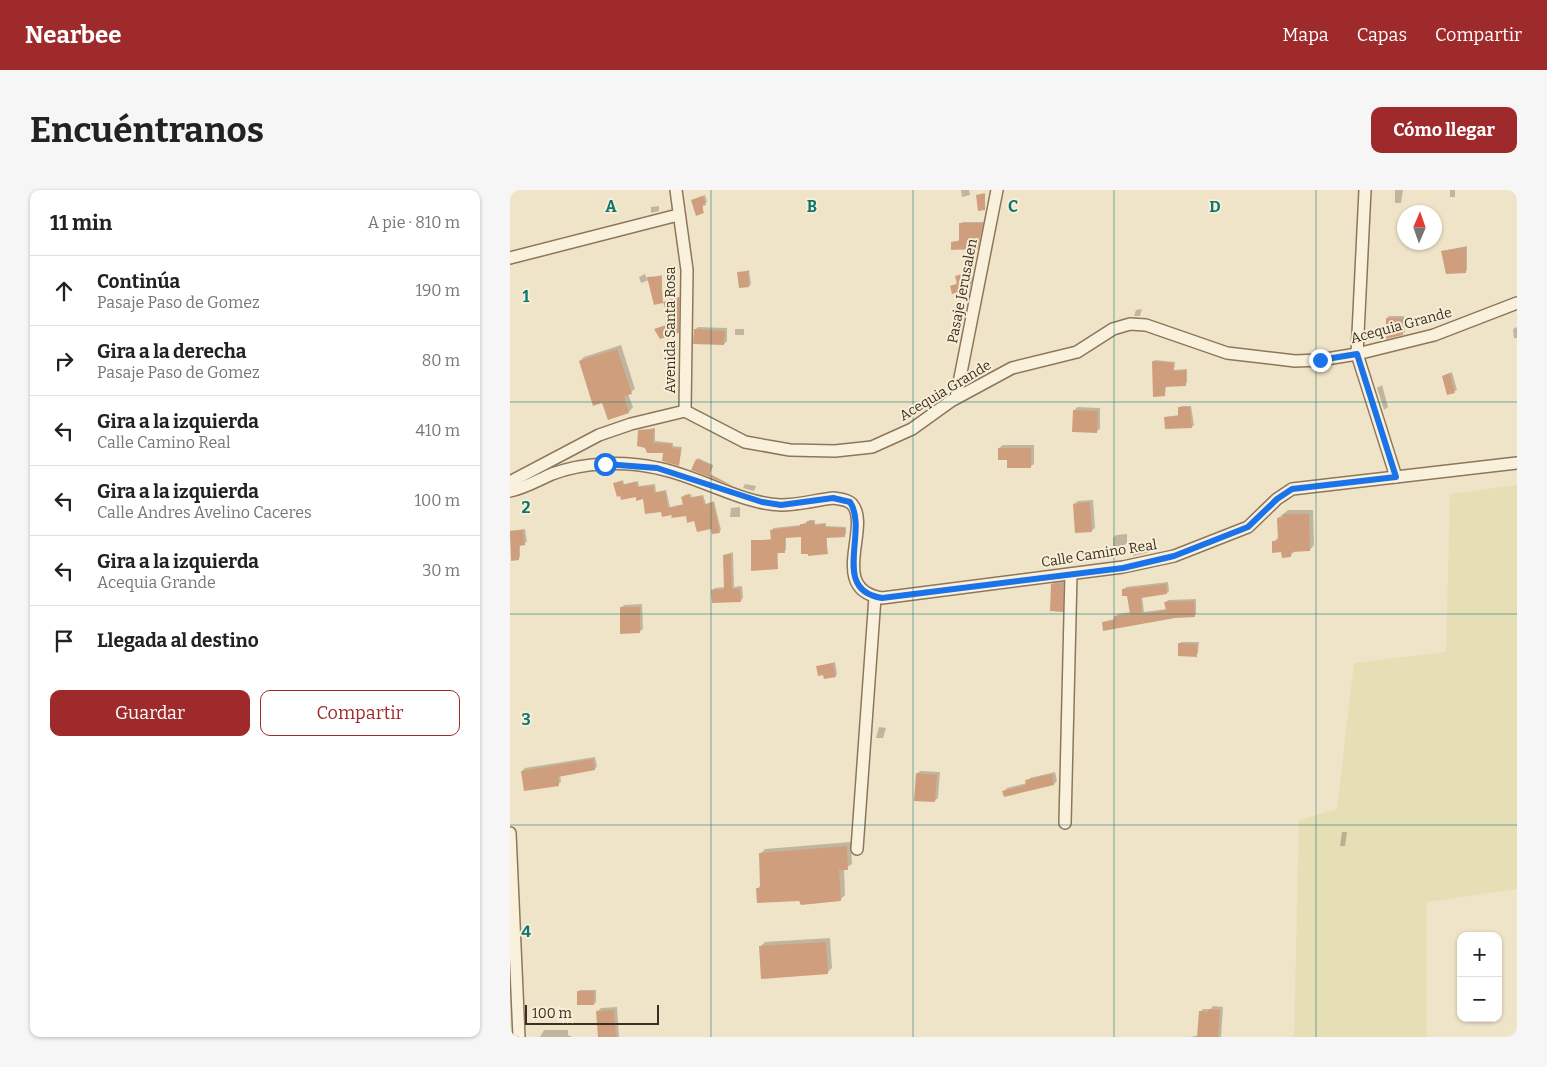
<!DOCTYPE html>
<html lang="es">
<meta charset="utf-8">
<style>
:root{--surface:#fff;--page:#f6f6f6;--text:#222;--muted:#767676;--line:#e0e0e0;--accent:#9e2a2b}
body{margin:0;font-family:Bitter,serif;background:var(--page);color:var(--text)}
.controls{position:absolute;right:15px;bottom:15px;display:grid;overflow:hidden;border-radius:10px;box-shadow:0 1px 4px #0004}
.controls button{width:45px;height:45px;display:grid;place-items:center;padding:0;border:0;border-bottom:1px solid var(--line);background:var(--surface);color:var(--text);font:25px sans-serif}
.compass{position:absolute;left:887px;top:15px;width:45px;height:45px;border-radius:50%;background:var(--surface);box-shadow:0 1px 4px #0004;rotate:2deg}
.scale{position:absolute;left:15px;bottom:12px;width:134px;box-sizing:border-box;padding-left:5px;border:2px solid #3d2e20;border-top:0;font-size:14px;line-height:18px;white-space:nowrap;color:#3d2e20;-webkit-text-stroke:4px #f7eed8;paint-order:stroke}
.stop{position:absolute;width:15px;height:15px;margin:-11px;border:4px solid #1a73e8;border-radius:50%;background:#fff}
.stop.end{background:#1a73e8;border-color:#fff;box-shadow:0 1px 5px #0008}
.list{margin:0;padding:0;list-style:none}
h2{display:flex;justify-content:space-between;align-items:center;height:65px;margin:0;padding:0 20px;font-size:21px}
h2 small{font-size:16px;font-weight:400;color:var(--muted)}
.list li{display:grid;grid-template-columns:32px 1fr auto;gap:15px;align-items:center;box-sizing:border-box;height:70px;padding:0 20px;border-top:1px solid var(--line)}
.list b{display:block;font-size:19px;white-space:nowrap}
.list p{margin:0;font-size:16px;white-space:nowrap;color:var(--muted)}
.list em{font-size:16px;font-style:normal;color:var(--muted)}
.actions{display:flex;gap:10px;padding:15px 20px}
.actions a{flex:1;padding:11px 0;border:1px solid var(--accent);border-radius:10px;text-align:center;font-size:18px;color:var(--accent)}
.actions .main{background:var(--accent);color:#fff}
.icon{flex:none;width:28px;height:28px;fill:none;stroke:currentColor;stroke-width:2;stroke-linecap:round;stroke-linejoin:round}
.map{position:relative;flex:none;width:1007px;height:847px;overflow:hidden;border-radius:10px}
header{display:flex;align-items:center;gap:30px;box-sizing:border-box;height:70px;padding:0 25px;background:var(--accent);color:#fff}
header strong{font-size:24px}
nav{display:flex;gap:28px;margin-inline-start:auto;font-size:18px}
.intro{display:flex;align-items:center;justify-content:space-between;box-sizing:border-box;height:120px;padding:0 30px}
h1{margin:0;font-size:35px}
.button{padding:12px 22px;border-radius:10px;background:var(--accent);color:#fff;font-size:18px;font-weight:700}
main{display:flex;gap:30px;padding:0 30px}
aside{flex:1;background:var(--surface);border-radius:10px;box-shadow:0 1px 4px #0004}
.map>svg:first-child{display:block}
.farmland{fill:#e6deb5}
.shadow{fill:#0003}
.building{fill:#cf9f7d}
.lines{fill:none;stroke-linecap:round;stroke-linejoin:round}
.minor-casing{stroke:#8d765c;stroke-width:14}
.minor{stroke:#faf1dc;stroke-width:11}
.route{stroke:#1a73e8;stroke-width:6}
.grid{fill:none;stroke:#0f766e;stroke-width:1;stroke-opacity:0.55}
.labels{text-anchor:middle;stroke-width:4;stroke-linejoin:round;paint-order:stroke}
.street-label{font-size:14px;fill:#3d2e20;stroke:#f7eed8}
.grid-label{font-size:16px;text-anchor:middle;font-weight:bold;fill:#0f766e;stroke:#f7eed8;stroke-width:4;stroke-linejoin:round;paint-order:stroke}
</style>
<header>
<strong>Nearbee</strong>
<nav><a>Mapa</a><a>Capas</a><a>Compartir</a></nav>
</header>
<div class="intro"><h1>Encuéntranos</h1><a class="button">Cómo llegar</a></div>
<main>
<aside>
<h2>11 min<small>A pie · 810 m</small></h2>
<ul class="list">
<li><svg class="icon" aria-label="ahead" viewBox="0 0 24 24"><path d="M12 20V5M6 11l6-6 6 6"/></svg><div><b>Continúa</b><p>Pasaje Paso de Gomez</p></div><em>190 m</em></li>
<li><svg class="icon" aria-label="right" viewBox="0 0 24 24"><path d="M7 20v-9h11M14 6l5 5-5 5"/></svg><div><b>Gira a la derecha</b><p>Pasaje Paso de Gomez</p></div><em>80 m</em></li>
<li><svg class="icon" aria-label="left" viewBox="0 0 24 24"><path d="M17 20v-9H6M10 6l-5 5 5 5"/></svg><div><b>Gira a la izquierda</b><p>Calle Camino Real</p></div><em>410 m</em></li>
<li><svg class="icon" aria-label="left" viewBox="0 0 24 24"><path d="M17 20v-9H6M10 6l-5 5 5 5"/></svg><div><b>Gira a la izquierda</b><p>Calle Andres Avelino Caceres</p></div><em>100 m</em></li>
<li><svg class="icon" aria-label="left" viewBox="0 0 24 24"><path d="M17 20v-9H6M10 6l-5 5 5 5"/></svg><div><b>Gira a la izquierda</b><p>Acequia Grande</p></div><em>30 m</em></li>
<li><svg class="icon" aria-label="arrive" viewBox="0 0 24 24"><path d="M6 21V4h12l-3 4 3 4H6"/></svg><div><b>Llegada al destino</b></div></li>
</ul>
<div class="actions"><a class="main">Guardar</a><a>Compartir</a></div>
</aside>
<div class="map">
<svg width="1007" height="847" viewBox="0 0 1007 847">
<rect width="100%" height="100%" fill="#f0e4c8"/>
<path class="farmland" d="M1007,295v404l-90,13v135h-133l5,-217 38,-11 17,-146 92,-11 4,-158z"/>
<g class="shadow">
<path d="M451,0h8l1,5 -8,2z"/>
<path d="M885,0h8l-2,13h-6z"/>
<rect x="940" y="0" width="5" height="7"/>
<path d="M195,5l2,7 -4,3v7l-11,-12z"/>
<path d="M149,16v5l-8,2v-6z"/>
<path d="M452,32h22l-7,26 -25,-6 8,-2z"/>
<path d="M957,56v24l-2,2 -22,-21z"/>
<path d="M239,80l2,14 -2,2 -10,-13z"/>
<path d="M460,82l3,7 -4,9 -18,-2 7,-3 -2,-6 2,-2z"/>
<path d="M135,84l2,5 15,-4v27l-13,-22 -8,3 -2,-6z"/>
<path d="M170,107l-1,34 -1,1 -10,-7 3,-5 -6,-18z"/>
<path d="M632,119l-2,7h-6l2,-6z"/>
<path d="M879,126h15l1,16 -3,2 -15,-16z"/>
<path d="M188,137l29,1v13l-3,3 -29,-14z"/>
<path d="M1007,137v11h-3l-1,-9z"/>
<rect x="225" y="139" width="9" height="6"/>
<path d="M111,155l14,44 -7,5 5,13 -4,5 -20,6 -6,-16 -23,-41 4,-4z"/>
<path d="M645,170l20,2 -1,8 13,-1v14l-21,3 -1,9 -12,-33z"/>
<path d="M942,182l5,18 -9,4 -5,-18z"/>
<path d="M872,195l6,22 -4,3 -7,-22z"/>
<path d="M671,216h10l3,19 -2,2 -27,-10 14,-2z"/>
<path d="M567,217l23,1v21l-4,3 -22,-21z"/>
<path d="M145,238v13l18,2v3l9,1 -3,17 -15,-12h-16l-9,-21z"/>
<path d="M493,255h31v19l-4,3 -31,-19z"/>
<path d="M188,268l15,7 -3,7 -17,-3z"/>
<path d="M113,290l1,4 14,-3 1,5 16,-2 1,8 10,-2 4,17 14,-3v-9l7,-1 1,3 11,-2 3,9 8,-3 7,29 -2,1 -33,-17 -24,-4 -18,-12 -29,-15z"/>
<path d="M235,294l11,2 -2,5 -11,-3z"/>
<path d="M583,310l2,28 -4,3 -17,-27 4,-3z"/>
<path d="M230,317v10h-10l1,-9z"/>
<path d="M778,320h25l1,35 -4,5 -15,1 -5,5 -17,-14 6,-5 -1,-19z"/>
<path d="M300,330h5v4l11,-1v3l20,1v7l-19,2v17l-25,-18 -16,2v13l-8,2 -1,16 -24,-27 19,-2 1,-11 28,-3z"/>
<path d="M15,339l2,13 -7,2v13l-8,3 -2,-29z"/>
<path d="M617,344v9l-4,3h-10v-8l3,-3z"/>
<path d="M626,357h13v3l-3,3 -13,3v-6z"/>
<path d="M223,362l1,35 8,-1 1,12 -3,3 -28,-11 3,-2 10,-1 -1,-32z"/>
<path d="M557,389v27l-5,4 -10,-26 5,-4z"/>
<path d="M658,392l1,9 -2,2 -25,4 2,15 23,-3 -1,-7 2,-2 28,-1v15l-2,2 -91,6 12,-3 2,-5 14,-2 -3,-17 -4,-5 2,-3z"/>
<path d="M132,414l1,25 -4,3 -18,-24 3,-3z"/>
<path d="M671,452h18l-1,11 -2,2 -17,-11z"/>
<path d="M325,472l2,12 -2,2 -11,-2 -7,-7z"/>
<path d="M369,537l7,1 -3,10h-7z"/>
<path d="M85,567l2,9 -2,3 -35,6 1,7 -3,2 -36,-13 3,-3z"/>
<path d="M410,581l20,1 -2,26 -4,3 -17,-27z"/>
<path d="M545,582l2,9 -3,3 -50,7 3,-3 20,-5 3,-5z"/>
<path d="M832,642h5l-2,14h-5z"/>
<path d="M341,652l1,22 -8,5 1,26 -4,4h-41l-43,-10 4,-4v-32l4,-4z"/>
<path d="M320,748l2,30 -5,5 -67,-26 5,-5z"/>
<path d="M70,800h16v12l-2,2 -16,-12z"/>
<path d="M703,816l10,1 -2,30h-31l9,-2 1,-23 3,-3h8z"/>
<path d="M107,817l2,30h-20l-2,-25 4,-4z"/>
<path d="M34,840h24v5l4,2h-32z"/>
</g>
<g class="building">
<path d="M475,3v17l-7,1 -2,-16z"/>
<path d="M193,6l3,9 -4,1 2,7 -8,3 -5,-16z"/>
<path d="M449,33h24l-5,26 -27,1v-8l8,-1z"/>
<path d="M956,57v26l-20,1 -5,-23z"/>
<path d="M238,81l1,16 -10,1 -2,-16z"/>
<path d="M458,83l3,8 -1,8 -18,5 -2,-8 7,-2 -2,-8z"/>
<path d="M151,86l2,27 -9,2 -7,-28z"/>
<path d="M169,107v36l-19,6 -6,-10 12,-4 -1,-2 5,-3 -7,-18z"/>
<path d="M876,128h17v17l-17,4z"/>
<path d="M184,139l31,2 -1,14 -31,-1z"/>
<path d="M107,159l15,45 -8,2 5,17 -21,7 -6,-17 -9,3 -14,-45z"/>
<path d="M642,171l22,2 -1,8 13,-1v16l-21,1v9l-12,1z"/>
<path d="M940,183l5,20 -8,2 -5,-19z"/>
<path d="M668,217h12l2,21 -27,1 -1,-12 14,-1z"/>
<path d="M563,220l25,1 -1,22 -25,-1z"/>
<path d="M144,239l-1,14 19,1v4l9,1 -2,17 -17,-5 1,-8h-16l-2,-5 -8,-2 1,-16z"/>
<path d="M488,258h33v20h-24v-8h-9z"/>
<path d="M186,269l17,7 -3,8 23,12 -42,-16z"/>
<path d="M112,291l1,4 13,-3 1,5 17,-1v7l11,-2 3,17 15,-3 -2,-8 8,-3 1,4 12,-2 2,9 9,-3 7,31 -8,1 -1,-5 -14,3 -3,-11 -7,2 -1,-7 -15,2 1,-3 -10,2 -1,-5 -16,2 -2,-15 -7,2v-4l-15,3 -1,-4 -3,1 -4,-14z"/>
<path d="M580,312l2,30 -17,1 -2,-29z"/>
<path d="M773,324h26l1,37 -19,1v5l-9,1 -1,-6 -9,1v-12h6l-1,-23h6z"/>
<path d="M297,331h7v4l11,-1v3l20,1v9l-19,1 2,16 -20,2v-2h-7v-17l-16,1v15h-8l1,16 -27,2v-31h20l-1,-10 30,-4v-2h7z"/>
<path d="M13,340l2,15 -6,1v14l-8,1 -1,-30z"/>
<path d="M221,364l1,35h8l1,13 -29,1 -1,-13 13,-1 -1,-34z"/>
<path d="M553,393v29l-13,-1 1,-27z"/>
<path d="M656,394l1,10 -26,4 1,16 24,-4 -2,-8 30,-1 1,16 -20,1 -72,13 -1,-9 12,-2v-4l16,-2 -3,-18h-5v-7z"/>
<path d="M110,417h20v26l-20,1z"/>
<path d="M668,453l19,1v13l-19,-1z"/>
<path d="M323,473l3,14 -12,2 -1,-4 -5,1 -2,-10z"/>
<path d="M83,569l2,11 -37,7 1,9 -35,5 -3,-20z"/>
<path d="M406,583l21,2 -2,27 -21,-1z"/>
<path d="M542,584l2,11 -50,12 -2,-6 24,-6 -1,-5z"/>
<path d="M337,656l1,24h-9l2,31 -40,4 -2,-4 -42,2 -1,-15h4l-1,-35z"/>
<path d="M316,752l2,32 -67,5 -2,-33z"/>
<rect x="67" y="801" width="17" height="14"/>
<path d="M698,819l12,1 -2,27h-21l2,-26 9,1z"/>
<path d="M104,820l2,27h-18l-2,-26z"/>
</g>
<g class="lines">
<defs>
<g id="minor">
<path d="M166,0l11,80 -2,141"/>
<path d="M855,0l-8,164 39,123"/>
<path d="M0,68l168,-43"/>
<path d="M446,208l41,-208"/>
<path d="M0,292l89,-47 32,-11 54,-13 60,31 45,8 45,1 37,-4 40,-18 39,-28 61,-33 65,-16 36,-23 17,-5 16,1 81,28 68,8 25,-1 37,-6 77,-19 83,-32"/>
<path d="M0,301c15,-3 28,-11 42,-17 32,-12 72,-13 105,-6 39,7 85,36 124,37 17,0 35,-5 52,-7 6,1 14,1 19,6 20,23 -25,85 30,94l241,-31 51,-11 74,-29 29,-28 15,-10 225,-26"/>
<path d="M555,633l6,-249"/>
<path d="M0,643l9,204"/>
<path d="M347,659l18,-252"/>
</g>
</defs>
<use href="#minor" class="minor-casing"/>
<use href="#minor" class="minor"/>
</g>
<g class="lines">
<path class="route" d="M95,274l52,4 105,34 19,3 52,-7 17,4c19,29 -20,88 32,96l241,-30 51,-12 74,-29 29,-28 15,-10 104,-12 -39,-123 -37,6"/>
</g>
<path class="grid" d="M201,0v847M403,0v847M604,0v847M806,0v847M0,212h1007M0,424h1007M0,635h1007"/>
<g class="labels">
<g class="street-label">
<text transform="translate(452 101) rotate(-79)" y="5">Pasaje Jerusalen</text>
<text transform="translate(891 135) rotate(-15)" y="5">Acequia Grande</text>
<text transform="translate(160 140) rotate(-90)" y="5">Avenida Santa Rosa</text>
<text transform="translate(435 200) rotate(-31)" y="5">Acequia Grande</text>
<text transform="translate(589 363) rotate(-9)" y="5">Calle Camino Real</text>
</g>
</g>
<g class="grid-label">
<text x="101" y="22">A</text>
<text x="302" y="22">B</text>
<text x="503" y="22">C</text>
<text x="705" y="22">D</text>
<text x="16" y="112">1</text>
<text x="16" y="323">2</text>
<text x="16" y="535">3</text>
<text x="16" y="747">4</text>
</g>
</svg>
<div class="controls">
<button>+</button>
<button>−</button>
</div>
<svg class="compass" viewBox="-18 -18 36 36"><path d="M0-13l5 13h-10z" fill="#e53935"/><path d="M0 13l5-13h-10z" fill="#767676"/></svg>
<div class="scale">100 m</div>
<div class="stop" style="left:95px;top:274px"></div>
<div class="stop end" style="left:810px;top:170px"></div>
</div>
</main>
